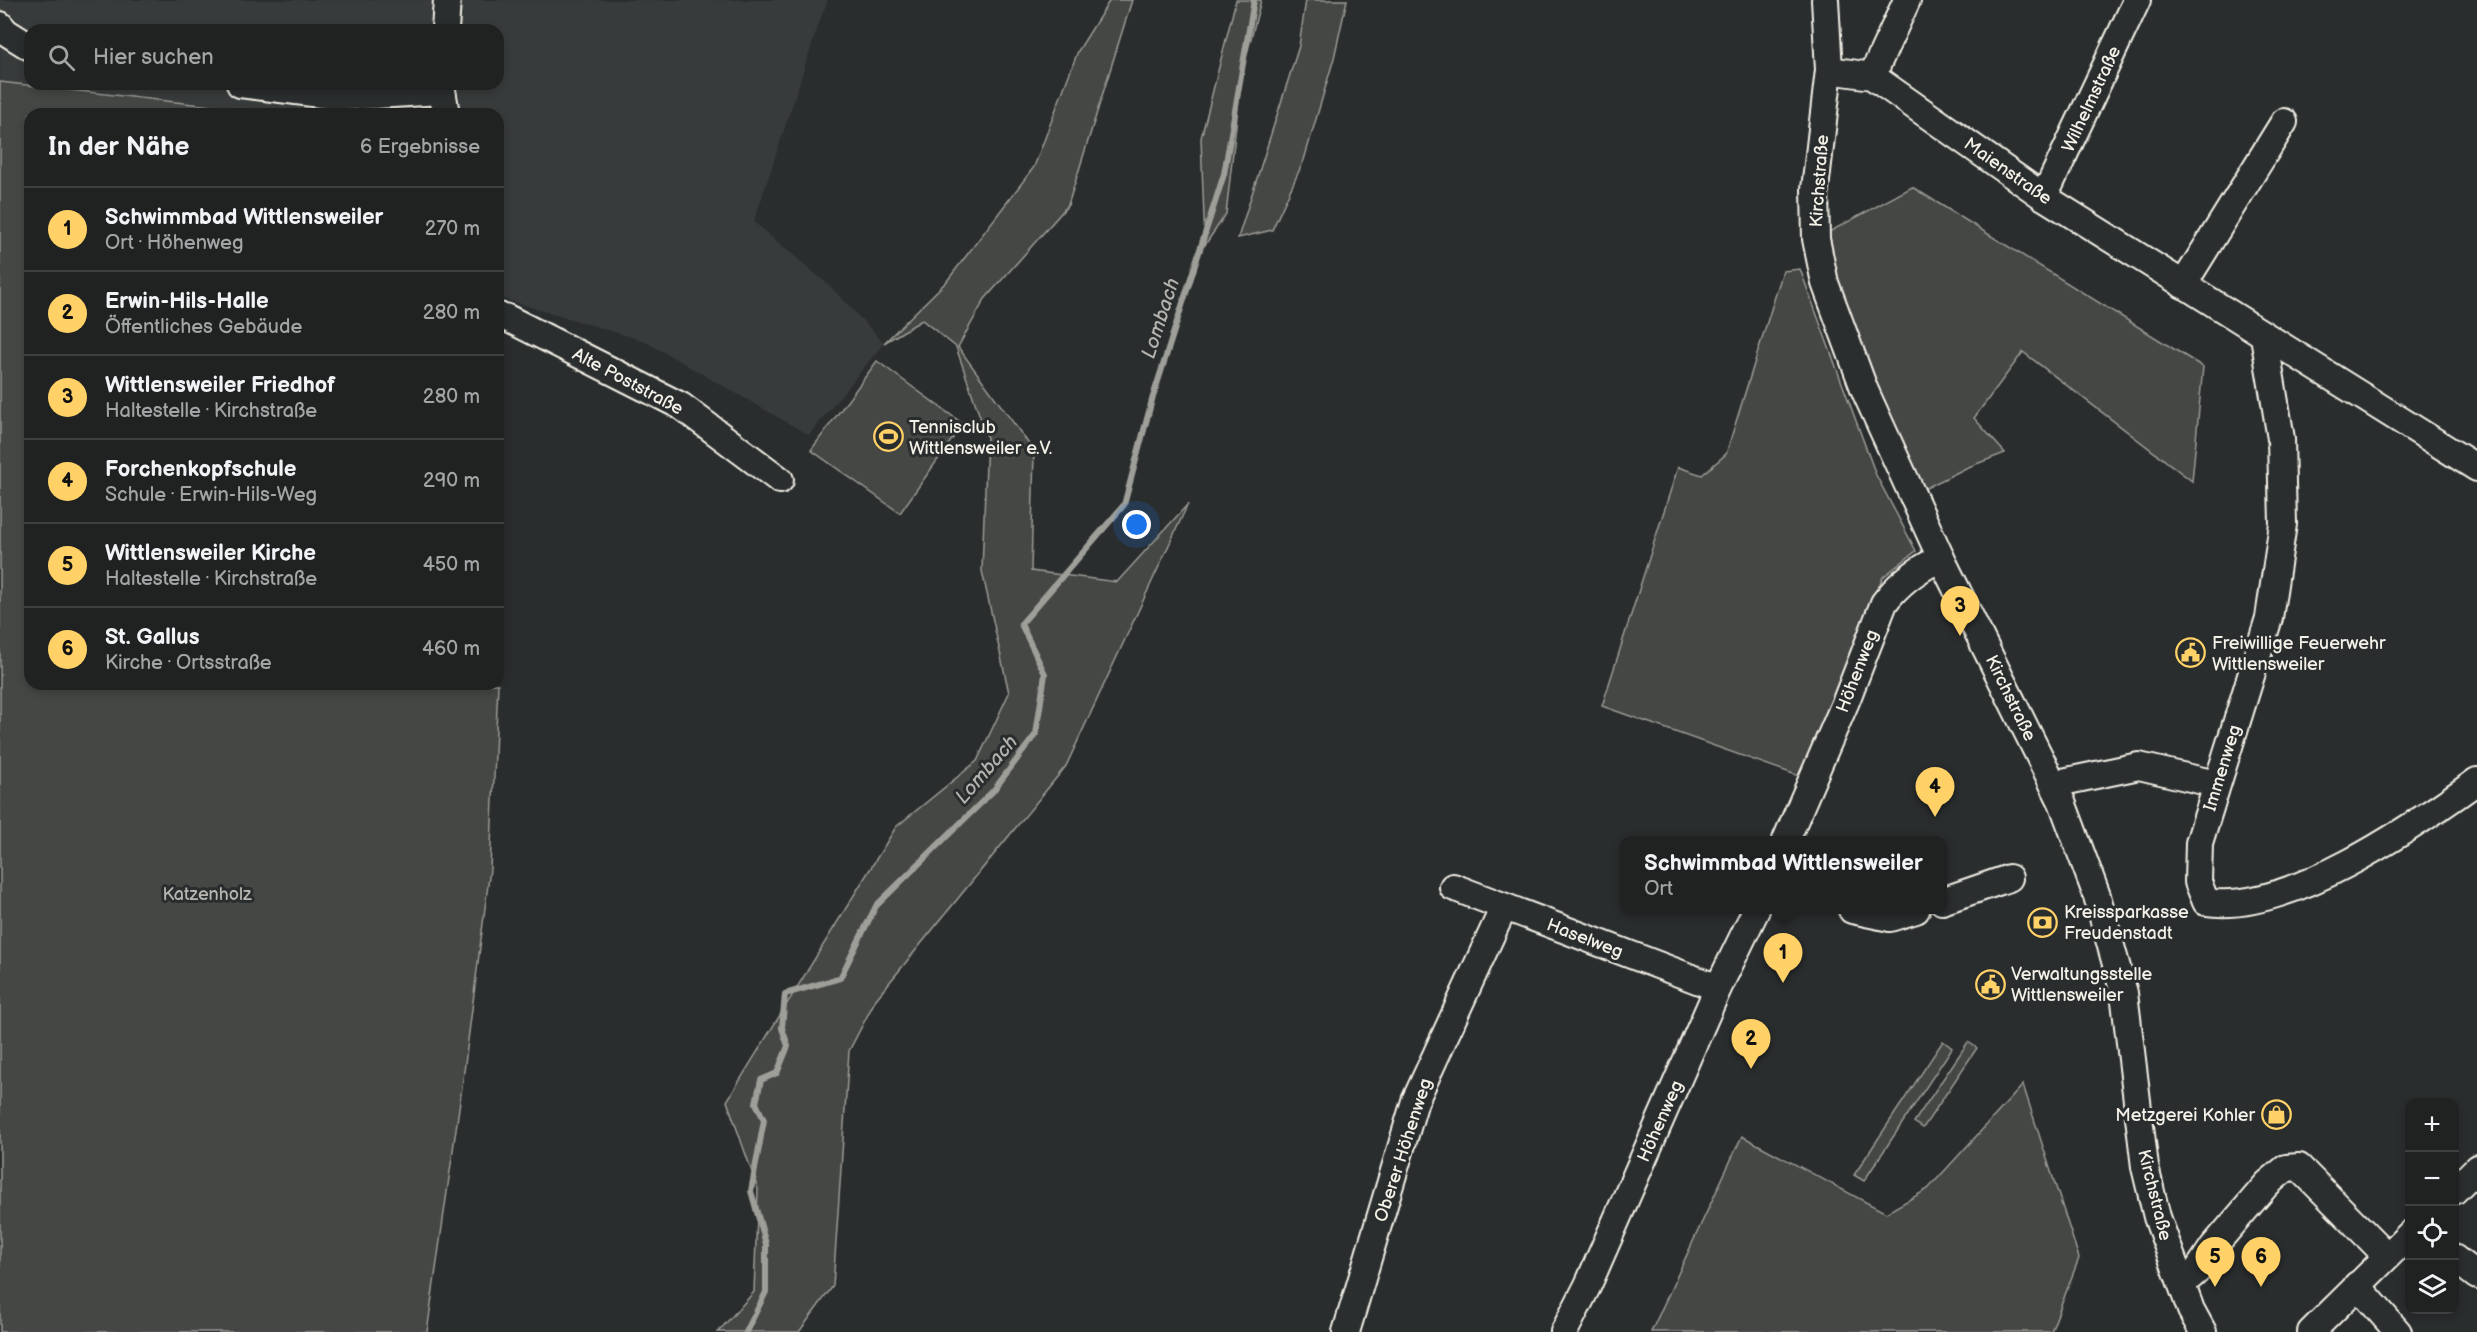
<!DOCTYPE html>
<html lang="de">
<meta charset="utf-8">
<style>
:root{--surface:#202222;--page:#282a2a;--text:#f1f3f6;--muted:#a2a4a5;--line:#3d3f40;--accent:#ffd166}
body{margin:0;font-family:"Balsamiq Sans",sans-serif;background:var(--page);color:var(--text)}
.controls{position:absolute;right:18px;bottom:18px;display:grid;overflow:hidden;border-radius:12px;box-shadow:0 3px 9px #0003}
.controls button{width:54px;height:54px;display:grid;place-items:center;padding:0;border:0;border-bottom:2px solid var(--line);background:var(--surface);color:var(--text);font:30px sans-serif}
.you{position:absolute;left:1137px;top:525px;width:21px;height:21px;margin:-15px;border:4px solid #fff;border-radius:50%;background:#1a73e8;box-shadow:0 0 0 9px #1a73e833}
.badge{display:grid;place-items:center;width:39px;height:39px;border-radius:50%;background:var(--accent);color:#111;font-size:20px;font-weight:700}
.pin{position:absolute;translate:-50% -50px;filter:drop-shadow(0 2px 3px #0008)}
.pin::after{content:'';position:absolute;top:32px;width:21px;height:18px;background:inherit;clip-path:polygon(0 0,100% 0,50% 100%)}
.popup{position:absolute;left:1620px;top:836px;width:327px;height:78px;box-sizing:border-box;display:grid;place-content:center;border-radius:12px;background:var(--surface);filter:drop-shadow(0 2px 4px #0005);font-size:20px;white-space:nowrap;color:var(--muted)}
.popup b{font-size:22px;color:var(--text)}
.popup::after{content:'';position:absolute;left:50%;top:100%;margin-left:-12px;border:12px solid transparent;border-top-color:var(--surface)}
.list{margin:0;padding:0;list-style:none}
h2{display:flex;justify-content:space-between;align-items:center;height:78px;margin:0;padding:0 24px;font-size:26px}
h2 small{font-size:20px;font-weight:400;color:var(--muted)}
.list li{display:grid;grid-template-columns:39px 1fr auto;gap:18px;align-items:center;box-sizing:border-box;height:84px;padding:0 24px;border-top:2px solid var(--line)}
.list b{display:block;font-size:22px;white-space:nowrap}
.list p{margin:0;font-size:20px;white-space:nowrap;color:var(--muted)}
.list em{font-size:20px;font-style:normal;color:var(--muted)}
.icon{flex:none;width:33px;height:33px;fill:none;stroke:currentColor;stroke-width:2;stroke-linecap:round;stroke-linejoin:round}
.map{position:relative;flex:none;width:2477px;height:1332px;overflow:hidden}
.search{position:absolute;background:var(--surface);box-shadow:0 3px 9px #0003;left:24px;top:24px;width:480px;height:66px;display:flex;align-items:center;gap:15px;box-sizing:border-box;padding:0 21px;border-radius:18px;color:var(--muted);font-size:22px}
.panel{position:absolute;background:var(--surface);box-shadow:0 3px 9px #0003;left:24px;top:108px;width:480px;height:582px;border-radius:18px}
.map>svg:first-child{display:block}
.built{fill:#373a3a;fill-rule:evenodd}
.green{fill:#444645;stroke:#9c9c96;stroke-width:1.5}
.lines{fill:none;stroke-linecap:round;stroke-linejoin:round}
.stream{stroke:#9f9f9a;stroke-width:6}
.minor-casing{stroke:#f4f1e8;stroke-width:30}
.minor{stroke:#2a2d2e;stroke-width:26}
.labels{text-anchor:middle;stroke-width:6;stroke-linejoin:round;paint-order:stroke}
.street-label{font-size:18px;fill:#f4f1e8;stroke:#2a2d2e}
.poi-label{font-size:18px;fill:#f4f1e8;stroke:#2a2d2e;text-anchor:start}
.park-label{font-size:18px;fill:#b6b5af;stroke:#2a2d2e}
.water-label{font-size:20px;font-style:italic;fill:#b5b3ae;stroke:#2a2d2e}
</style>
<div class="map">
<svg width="2477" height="1332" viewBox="0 0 2477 1332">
<rect width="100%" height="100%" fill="#2a2d2e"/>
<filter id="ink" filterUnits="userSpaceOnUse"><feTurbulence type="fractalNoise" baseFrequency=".0167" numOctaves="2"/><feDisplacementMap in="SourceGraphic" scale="12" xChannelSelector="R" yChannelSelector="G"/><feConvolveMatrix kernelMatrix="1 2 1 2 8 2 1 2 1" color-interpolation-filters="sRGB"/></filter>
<g filter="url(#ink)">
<path class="built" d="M0,0h828l-8,20 -66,202 76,64 54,57 -75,92 -165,-94 -146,-44v-183h-57l-2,-11 -167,10 -272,-31zM30,30h468v54h-468z"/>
<g class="green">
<path d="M1110,0h22l-64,205 -83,94 -27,48 76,104 -3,120 86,11 71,-78 -122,262 -190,233 -27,52 -16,235 -34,46h-81l36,-40 4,-103 -31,-88 169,-274 81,-66 32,-68 -27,-122 5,-134 -31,-90 -34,-27 -38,23 63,-62 87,-114 44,-116z"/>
<path d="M1236,0h25l-19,73 -16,141 -21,31 -4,-107z"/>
<path d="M1306,0h41l-13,58 -30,102 -32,70 -34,8 61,-192z"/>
<path d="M0,82l272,31 167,-10 2,11h-411v570h468l-8,185 -28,218 -35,245h-427z"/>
<path d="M1912,187l291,180 -11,114 -169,-129 -49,66 31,35 -39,15 -42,21 -13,3 -95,-253z"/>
<path d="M1800,269l76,206 40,76 -33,26 -84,199 -197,-70 76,-239 24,8 24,-21 57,-183z"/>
<path d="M877,361l86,63 -63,89 -89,-63z"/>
<path d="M1943,1041l9,7 -88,133 -10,-6z"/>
<path d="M1968,1042l9,6 -54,80 -9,-6z"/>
<path d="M2023,1085l56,173 -28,74h-400l91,-196 144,77 42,-24z"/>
</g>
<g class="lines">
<path class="stream" d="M746,1332l20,-40v-48l-15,-53 13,-71 -8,-17 5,-23 16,-7 11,-27 -6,-18 3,-34 55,-16 36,-72 117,-115 43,-57 9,-60 -24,-50 103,-119 28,-105 72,-226 30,-174"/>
<defs>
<g id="minor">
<path d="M1825,0l4,70 -14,119 1,50 9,44 40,108 76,167 121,244 35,94 27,97 21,174 12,50 34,93 12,22"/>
<path d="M0,25l6,7 24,15"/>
<path d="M445,30l2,-30"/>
<path d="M1829,70l43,6 172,121 433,271"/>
<path d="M1872,76l35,-76"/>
<path d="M240,84l104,13 97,-6"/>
<path d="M441,84l5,30"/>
<path d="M2044,197l93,-197"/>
<path d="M2183,285l101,-163"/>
<path d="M498,316l7,1 176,89 99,74"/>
<path d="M2264,336l17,103 2,85 -14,94 -70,225 -1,39 8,20c80,13 207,-75 271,-121"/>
<path d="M2053,784l86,-18 77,18"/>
<path d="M1786,840l60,-139 38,-98c15,-21 34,-34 57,-45"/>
<path d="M1453,887l265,101"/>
<path d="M1942,901l67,-23"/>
<path d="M1852,910l38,8 26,-8"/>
<path d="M2454,1191l23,-23"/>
<path d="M2454,1258l23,18"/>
<path d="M2182,1284l15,-13 16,-24 54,-63 19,-16 13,-1 88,89"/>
<path d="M2357,1285l41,47"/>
<path d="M1346,1332l69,-231 89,-194"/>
<path d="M1564,1332l24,-47 130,-297 38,-78"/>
<path d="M2311,1332l99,-98"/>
</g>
</defs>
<use href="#minor" class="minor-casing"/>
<use href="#minor" class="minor"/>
</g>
</g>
<defs>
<symbol id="stadium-ring" viewBox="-11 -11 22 22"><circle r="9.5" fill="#2a2d2e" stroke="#ffd166" stroke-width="1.5"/><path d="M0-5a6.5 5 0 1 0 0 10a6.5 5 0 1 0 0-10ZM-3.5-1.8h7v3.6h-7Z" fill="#ffd166"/></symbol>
<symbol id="civic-ring" viewBox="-11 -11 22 22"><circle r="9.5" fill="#2a2d2e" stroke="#ffd166" stroke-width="1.5"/><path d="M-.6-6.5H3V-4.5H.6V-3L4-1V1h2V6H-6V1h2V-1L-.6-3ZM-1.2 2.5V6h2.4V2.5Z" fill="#ffd166"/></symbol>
<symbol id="bank-ring" viewBox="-11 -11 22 22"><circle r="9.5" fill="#2a2d2e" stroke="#ffd166" stroke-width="1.5"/><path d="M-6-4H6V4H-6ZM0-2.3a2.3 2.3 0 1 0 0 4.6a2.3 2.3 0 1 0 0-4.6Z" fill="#ffd166"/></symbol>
<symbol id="shop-ring" viewBox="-11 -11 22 22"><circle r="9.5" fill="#2a2d2e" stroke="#ffd166" stroke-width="1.5"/><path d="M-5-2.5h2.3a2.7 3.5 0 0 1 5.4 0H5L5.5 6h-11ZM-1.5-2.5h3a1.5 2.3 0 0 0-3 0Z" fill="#ffd166"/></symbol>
</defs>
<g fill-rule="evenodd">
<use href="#stadium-ring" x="872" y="420" width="33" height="33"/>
<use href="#civic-ring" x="2174" y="636" width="33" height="33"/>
<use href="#bank-ring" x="2026" y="906" width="33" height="33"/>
<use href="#civic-ring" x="1974" y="968" width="33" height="33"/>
<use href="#shop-ring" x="2260" y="1098" width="33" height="33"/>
</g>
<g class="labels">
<g class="street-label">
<text transform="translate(2091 99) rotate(-65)" y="6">Wilhelmstraße</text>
<text transform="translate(2008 171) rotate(35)" y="6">Maienstraße</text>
<text transform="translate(1819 181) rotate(-86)" y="6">Kirchstraße</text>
<text transform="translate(628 381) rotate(28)" y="6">Alte Poststraße</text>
<text transform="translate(1857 671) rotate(-69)" y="6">Höhenweg</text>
<text transform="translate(2011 698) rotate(64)" y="6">Kirchstraße</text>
<text transform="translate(2222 768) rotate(-73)" y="6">Immenweg</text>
<text transform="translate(1585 938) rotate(21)" y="6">Haselweg</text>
<text transform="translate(1660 1121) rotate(-66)" y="6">Höhenweg</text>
<text transform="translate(1403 1150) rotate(-72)" y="6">Oberer Höhenweg</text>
<text transform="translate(2155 1195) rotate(76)" y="6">Kirchstraße</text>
</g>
<g class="poi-label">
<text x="909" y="433">Tennisclub<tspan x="909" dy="21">Wittlensweiler e.V.</tspan></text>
<text x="2212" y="649">Freiwillige Feuerwehr<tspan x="2212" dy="21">Wittlensweiler</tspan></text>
<text x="2064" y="918">Kreissparkasse<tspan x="2064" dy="21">Freudenstadt</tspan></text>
<text x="2011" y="980">Verwaltungsstelle<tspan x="2011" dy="21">Wittlensweiler</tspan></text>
<text x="2255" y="1121" text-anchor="end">Metzgerei Kohler</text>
</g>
<g class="park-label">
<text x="207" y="900">Katzenholz</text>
</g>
<g class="water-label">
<text transform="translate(1160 318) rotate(-72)" y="7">Lombach</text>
<text transform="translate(986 769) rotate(-49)" y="7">Lombach</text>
</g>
</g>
</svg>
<div class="controls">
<button>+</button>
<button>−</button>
<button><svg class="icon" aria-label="locate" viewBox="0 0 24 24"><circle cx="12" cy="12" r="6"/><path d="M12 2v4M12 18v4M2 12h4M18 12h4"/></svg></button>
<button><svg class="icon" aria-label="layers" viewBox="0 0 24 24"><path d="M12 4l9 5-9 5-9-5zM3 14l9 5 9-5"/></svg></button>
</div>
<div class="you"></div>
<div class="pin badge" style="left:1783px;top:983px">1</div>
<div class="popup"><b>Schwimmbad Wittlensweiler</b>Ort</div>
<div class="pin badge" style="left:1751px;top:1069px">2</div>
<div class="pin badge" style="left:1960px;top:636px">3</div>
<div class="pin badge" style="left:1935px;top:817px">4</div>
<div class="pin badge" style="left:2215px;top:1287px">5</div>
<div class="pin badge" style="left:2261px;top:1287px">6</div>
<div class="search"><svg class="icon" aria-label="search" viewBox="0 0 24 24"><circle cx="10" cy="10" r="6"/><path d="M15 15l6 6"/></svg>Hier suchen</div>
<section class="panel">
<h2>In der Nähe<small>6 Ergebnisse</small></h2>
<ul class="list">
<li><span class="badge">1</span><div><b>Schwimmbad Wittlensweiler</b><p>Ort · Höhenweg</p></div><em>270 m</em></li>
<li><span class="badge">2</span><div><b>Erwin-Hils-Halle</b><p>Öffentliches Gebäude</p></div><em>280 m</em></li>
<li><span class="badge">3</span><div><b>Wittlensweiler Friedhof</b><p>Haltestelle · Kirchstraße</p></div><em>280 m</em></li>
<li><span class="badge">4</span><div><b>Forchenkopfschule</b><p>Schule · Erwin-Hils-Weg</p></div><em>290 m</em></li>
<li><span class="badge">5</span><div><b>Wittlensweiler Kirche</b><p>Haltestelle · Kirchstraße</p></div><em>450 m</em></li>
<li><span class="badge">6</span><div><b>St. Gallus</b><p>Kirche · Ortsstraße</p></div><em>460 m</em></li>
</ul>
</section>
</div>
